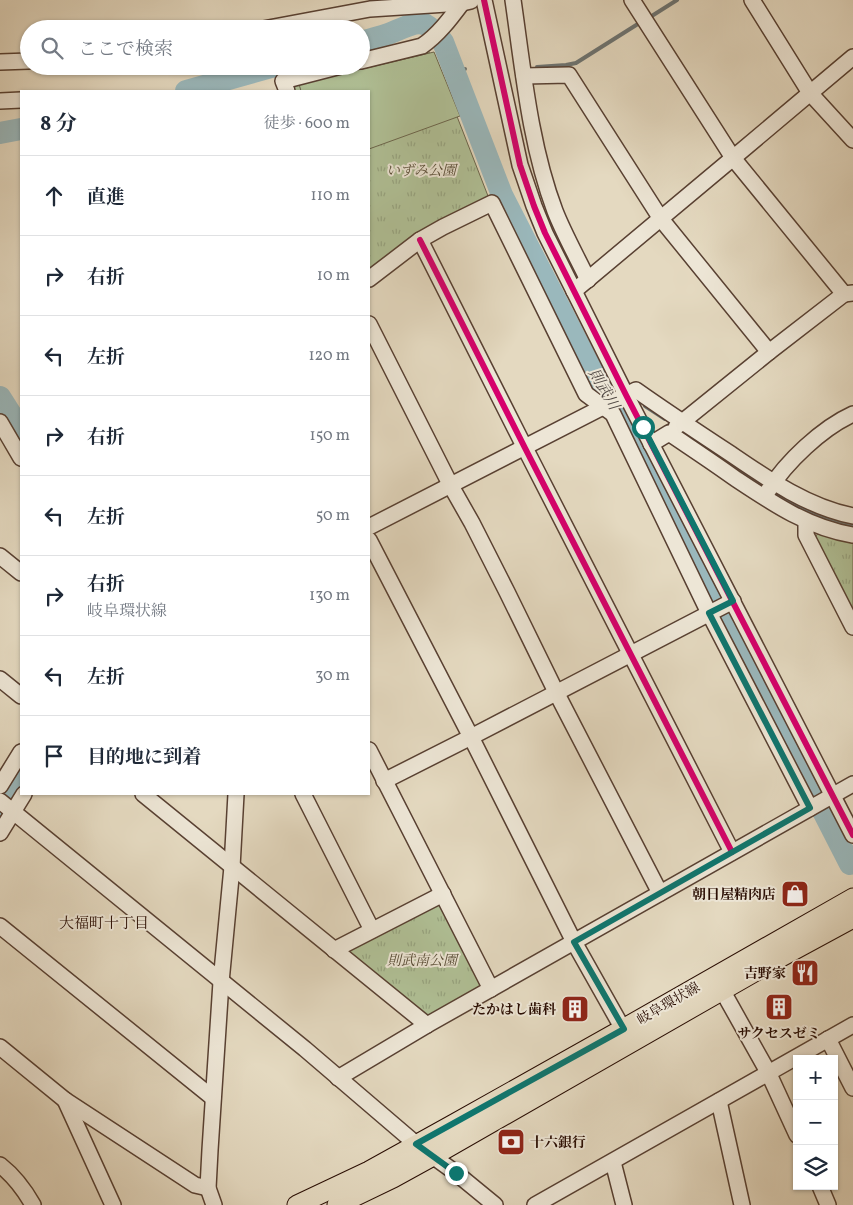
<!DOCTYPE html>
<html lang="ja">
<meta charset="utf-8">
<style>
:root{--surface:#fff;--page:#f6f6f7;--text:#1f2937;--muted:#747a83;--line:#e0e1e3}
body{margin:0;font-family:Vollkorn,"Noto Serif JP",serif;background:var(--page);color:var(--text)}
.controls{position:absolute;right:15px;bottom:15px;display:grid;overflow:hidden;border-radius:0px;box-shadow:0 1px 4px #0004}
.controls button{width:45px;height:45px;display:grid;place-items:center;padding:0;border:0;border-bottom:1px solid var(--line);background:var(--surface);color:var(--text);font:25px sans-serif}
.stop{position:absolute;width:15px;height:15px;margin:-11px;border:4px solid #0f766e;border-radius:50%;background:#fff}
.stop.end{background:#0f766e;border-color:#fff;box-shadow:0 1px 5px #0008}
.list{margin:0;padding:0;list-style:none}
h2{display:flex;justify-content:space-between;align-items:center;height:65px;margin:0;padding:0 20px;font-size:21px}
h2 small{font-size:16px;font-weight:400;color:var(--muted)}
.list li{display:grid;grid-template-columns:32px 1fr auto;gap:15px;align-items:center;box-sizing:border-box;height:80px;padding:0 20px;border-top:1px solid var(--line)}
.list b{display:block;font-size:19px;white-space:nowrap}
.list p{margin:0;font-size:16px;white-space:nowrap;color:var(--muted)}
.list em{font-size:16px;font-style:normal;color:var(--muted)}
.icon{flex:none;width:28px;height:28px;fill:none;stroke:currentColor;stroke-width:2;stroke-linecap:round;stroke-linejoin:round}
.map{position:relative;flex:none;width:853px;height:1205px;overflow:hidden}
.search{position:absolute;background:var(--surface);box-shadow:0 1px 4px #0004;left:20px;top:20px;width:350px;height:55px;display:flex;align-items:center;gap:12px;box-sizing:border-box;padding:0 18px;border-radius:28px;color:var(--muted);font-size:19px}
.panel{position:absolute;background:var(--surface);box-shadow:0 1px 4px #0004;left:20px;top:90px;width:350px;height:705px;border-radius:0px}
.map>svg:first-child{display:block}
.grass{fill:url(#grass-tufts);stroke:#6c664c}
.garden{fill:#b0c096;stroke:#6c664c}
.lines{fill:none;stroke-linecap:round;stroke-linejoin:round}
.stream{stroke:#6d7472;stroke-width:4}
.river{stroke:#9ab8bc;stroke-width:22}
.minor-casing{stroke:#584032;stroke-width:18}
.major-casing{stroke:#290d03;stroke-width:21}
.minor{stroke:#ede6d6;stroke-width:15}
.major{stroke:#e4d9c0;stroke-width:19}
.cycleway-casing{stroke:#ede6d6;stroke-width:9}
.cycleway{stroke:#d6006c;stroke-width:6}
.route{stroke:#0f766e;stroke-width:6}
.labels{text-anchor:middle;stroke-width:4;stroke-linejoin:round;paint-order:stroke}
.park-label{font-size:14px;font-style:italic;fill:#584c36;stroke:#ede6d6}
.poi-label{font-size:14px;font-weight:bold;fill:#290d03;stroke:#ede6d6;text-anchor:end}
.street-label{font-size:14px;fill:#290d03;stroke:#ede6d6}
.water-label{font-size:15px;font-style:italic;fill:#514944;stroke:#ede6d6}
.neighbourhood-label{font-size:15px;fill:#290d03;stroke:#ede6d6}
</style>
<div class="map">
<svg width="853" height="1205" viewBox="0 0 853 1205">
<defs>
<pattern id="grass-tufts" width="24" height="20" patternUnits="userSpaceOnUse" patternTransform="scale(1.25)"><rect width="24" height="20" fill="#b0c096"/><path d="M3 7l-1-3M5 7V3M7 7l1-3M15 17l-1-3M17 17v-4M19 17l1-3" fill="none" stroke="#97a480"/></pattern>
</defs>
<rect width="100%" height="100%" fill="#e4d9c0"/>
<filter id="stains"><feTurbulence type="fractalNoise" baseFrequency=".004" numOctaves="4"/><feColorMatrix values="0 0 0 0 .2 0 0 0 0 .09 0 0 0 0 .02 0 0 0 .5 -.17"/></filter>
<radialGradient id="worn" r=".72"><stop offset=".6" stop-color="#630" stop-opacity="0"/><stop offset="1" stop-color="#630" stop-opacity=".3"/></radialGradient>
<g class="grass">
<path d="M428,51l7,9 53,136 -119,75v-180h-77l1,-8z"/>
<path d="M820,531l33,11v70l-38,-75z"/>
<path d="M437,904l5,3 39,77 -2,5 -50,28 -80,-62v-6z"/>
</g>
<path class="garden" d="M434,52l26,64 -91,33v-58h-68l-2,-7z"/>
<g class="lines">
<g class="stream">
<path d="M647,19l30,-19"/>
<path d="M537,67l29,-2 10,-2 65,-41"/>
<path d="M453,70l12,-1"/>
<path d="M645,406l20,13"/>
<path d="M679,429l87,60"/>
<path d="M772,492c25,16 53,26 81,34"/>
</g>
<g class="river">
<path d="M361,42c9,-3 19,-5 27,-8 10,-3 28,-15 38,-9 7,3 12,11 17,17l59,153 88,172 15,20 23,43 222,434"/>
<path d="M186,91l89,-25"/>
<path d="M0,133l21,-4"/>
<path d="M0,397l21,33"/>
<path d="M0,808l21,-32"/>
</g>
<defs>
<g id="minor">
<path d="M484,0l36,165 14,41 11,27 81,162 227,440"/>
<path d="M513,0c10,69 17,145 42,211 9,23 22,46 33,69"/>
<path d="M632,0l101,158 111,136 9,-1"/>
<path d="M752,0l58,93 43,47"/>
<path d="M263,29l107,-20 92,-6 9,-2"/>
<path d="M361,61l61,-15c16,-11 28,-27 40,-43"/>
<path d="M0,62l29,-1"/>
<path d="M524,76l45,-1 92,144 108,133"/>
<path d="M287,91l-4,-10 58,-15"/>
<path d="M0,101l21,-1"/>
<path d="M420,240l105,208 207,404"/>
<path d="M369,279l51,-39 23,-13 49,-24 94,191 27,20 96,199 101,195"/>
<path d="M574,291l159,-133 120,-101"/>
<path d="M369,324l82,162 21,37 35,69 49,100 104,201"/>
<path d="M0,422l21,36"/>
<path d="M676,427l93,-75 75,-58"/>
<path d="M651,444l18,-11c22,15 45,30 67,46 36,24 73,49 117,56"/>
<path d="M768,491c18,-29 54,-63 85,-77"/>
<path d="M806,522v13l47,92"/>
<path d="M369,527l267,-137c31,22 63,43 95,64 38,26 77,53 122,62"/>
<path d="M369,540l102,197 103,205 49,87"/>
<path d="M0,556l21,17"/>
<path d="M0,679l21,17"/>
<path d="M369,750l122,239"/>
<path d="M384,781l87,-44 262,-136"/>
<path d="M0,786l21,-34"/>
<path d="M143,794l284,231"/>
<path d="M303,794l69,136"/>
<path d="M0,801l305,248 111,95 40,29 39,32"/>
<path d="M0,833l24,-39"/>
<path d="M0,926l213,172"/>
<path d="M334,950l109,-56"/>
<path d="M722,990l46,82 29,63"/>
<path d="M828,1039l25,49"/>
<path d="M0,1047l65,53 130,85 13,3"/>
<path d="M338,1078l89,-53 426,-241"/>
<path d="M65,1100l48,105"/>
<path d="M719,1101l23,104"/>
<path d="M613,1162l11,43"/>
<path d="M0,1165c14,11 24,24 33,40"/>
<path d="M820,1186l8,19"/>
<path d="M214,1205l-6,-17 2,-38 11,-168 11,-115 4,-73"/>
<path d="M535,1205c106,-59 212,-121 318,-180"/>
</g>
<g id="major">
<path d="M297,1205l72,-34 83,-46 171,-96 230,-131"/>
<path d="M337,1205l56,-27 40,-22 337,-193 83,-45"/>
</g>
</defs>
<use href="#minor" class="minor-casing"/>
<use href="#major" class="major-casing"/>
<use href="#minor" class="minor"/>
<use href="#major" class="major"/>
<defs>
<g id="cycleway">
<path d="M484,0l36,165 14,41 11,27 81,162 227,440"/>
<path d="M420,240l105,208 207,404"/>
</g>
</defs>
<use href="#cycleway" class="cycleway-casing"/>
<use href="#cycleway" class="cycleway"/>
</g>
<g class="lines">
<path class="route" d="M456,1173l-40,-29 208,-115 -50,-87 236,-134 -101,-195 24,-12 -90,-174"/>
</g>
<defs>
<symbol id="shop-square" viewBox="-11 -11 22 22"><rect x="-9" y="-9" width="18" height="18" rx="4" fill="#8f2418" stroke="#ede6d6"/><path d="M-5-2.5h2.3a2.7 3.5 0 0 1 5.4 0H5L5.5 6h-11ZM-1.5-2.5h3a1.5 2.3 0 0 0-3 0Z" fill="#fff"/></symbol>
<symbol id="restaurant-square" viewBox="-11 -11 22 22"><rect x="-9" y="-9" width="18" height="18" rx="4" fill="#8f2418" stroke="#ede6d6"/><path d="M-5-6h1v4h1v-4h1v4h1v-4h1v5L-1.5 .5V6h-2V.5L-5-1ZM5-6V6H3V1.5H1.5Q1.5-4 5-6Z" fill="#fff"/></symbol>
<symbol id="building-square" viewBox="-11 -11 22 22"><rect x="-9" y="-9" width="18" height="18" rx="4" fill="#8f2418" stroke="#ede6d6"/><path d="M-4-6H4V6H1V3H-1V6H-4ZM-2.5-4.3h1.7v1.8h-1.7ZM.8-4.3h1.7v1.8H.8ZM-2.5-1h1.7V.8h-1.7ZM.8-1h1.7V.8H.8Z" fill="#fff"/></symbol>
<symbol id="bank-square" viewBox="-11 -11 22 22"><rect x="-9" y="-9" width="18" height="18" rx="4" fill="#8f2418" stroke="#ede6d6"/><path d="M-6-4H6V4H-6ZM0-2.3a2.3 2.3 0 1 0 0 4.6a2.3 2.3 0 1 0 0-4.6Z" fill="#fff"/></symbol>
</defs>
<g fill-rule="evenodd">
<use href="#shop-square" x="779" y="878" width="32" height="32"/>
<use href="#restaurant-square" x="789" y="957" width="32" height="32"/>
<use href="#building-square" x="763" y="991" width="32" height="32"/>
<use href="#building-square" x="559" y="993" width="32" height="32"/>
<use href="#bank-square" x="495" y="1126" width="32" height="32"/>
</g>
<g class="labels">
<g class="park-label">
<text x="421" y="175">いずみ公園</text>
<text x="422" y="965">則武南公園</text>
</g>
<g class="poi-label">
<text x="776" y="899">朝日屋精肉店</text>
<text x="786" y="978">吉野家</text>
<text x="556" y="1014">たかはし歯科</text>
<text x="779" y="1038" text-anchor="middle">サクセスゼミ</text>
<text x="530" y="1147" text-anchor="start">十六銀行</text>
</g>
<g class="street-label">
<text transform="translate(668 1003) rotate(-30)" y="5">岐阜環状線</text>
</g>
<g class="water-label">
<text transform="translate(604 389) rotate(59)" y="5">則武川</text>
</g>
<g class="neighbourhood-label">
<text x="104" y="928">大福町十丁目</text>
</g>
</g>
<rect width="100%" height="100%" filter="url(#stains)"/>
<rect width="100%" height="100%" fill="url(#worn)"/>
</svg>
<div class="controls">
<button>+</button>
<button>−</button>
<button><svg class="icon" aria-label="layers" viewBox="0 0 24 24"><path d="M12 4l9 5-9 5-9-5zM3 14l9 5 9-5"/></svg></button>
</div>
<div class="stop" style="left:643px;top:427px"></div>
<div class="stop end" style="left:456px;top:1173px"></div>
<div class="search"><svg class="icon" aria-label="search" viewBox="0 0 24 24"><circle cx="10" cy="10" r="6"/><path d="M15 15l6 6"/></svg>ここで検索</div>
<section class="panel">
<h2>8 分<small>徒歩 · 600 m</small></h2>
<ul class="list">
<li><svg class="icon" aria-label="ahead" viewBox="0 0 24 24"><path d="M12 20V5M6 11l6-6 6 6"/></svg><div><b>直進</b></div><em>110 m</em></li>
<li><svg class="icon" aria-label="right" viewBox="0 0 24 24"><path d="M7 20v-9h11M14 6l5 5-5 5"/></svg><div><b>右折</b></div><em>10 m</em></li>
<li><svg class="icon" aria-label="left" viewBox="0 0 24 24"><path d="M17 20v-9H6M10 6l-5 5 5 5"/></svg><div><b>左折</b></div><em>120 m</em></li>
<li><svg class="icon" aria-label="right" viewBox="0 0 24 24"><path d="M7 20v-9h11M14 6l5 5-5 5"/></svg><div><b>右折</b></div><em>150 m</em></li>
<li><svg class="icon" aria-label="left" viewBox="0 0 24 24"><path d="M17 20v-9H6M10 6l-5 5 5 5"/></svg><div><b>左折</b></div><em>50 m</em></li>
<li><svg class="icon" aria-label="right" viewBox="0 0 24 24"><path d="M7 20v-9h11M14 6l5 5-5 5"/></svg><div><b>右折</b><p>岐阜環状線</p></div><em>130 m</em></li>
<li><svg class="icon" aria-label="left" viewBox="0 0 24 24"><path d="M17 20v-9H6M10 6l-5 5 5 5"/></svg><div><b>左折</b></div><em>30 m</em></li>
<li><svg class="icon" aria-label="arrive" viewBox="0 0 24 24"><path d="M6 21V4h12l-3 4 3 4H6"/></svg><div><b>目的地に到着</b></div></li>
</ul>
</section>
</div>
